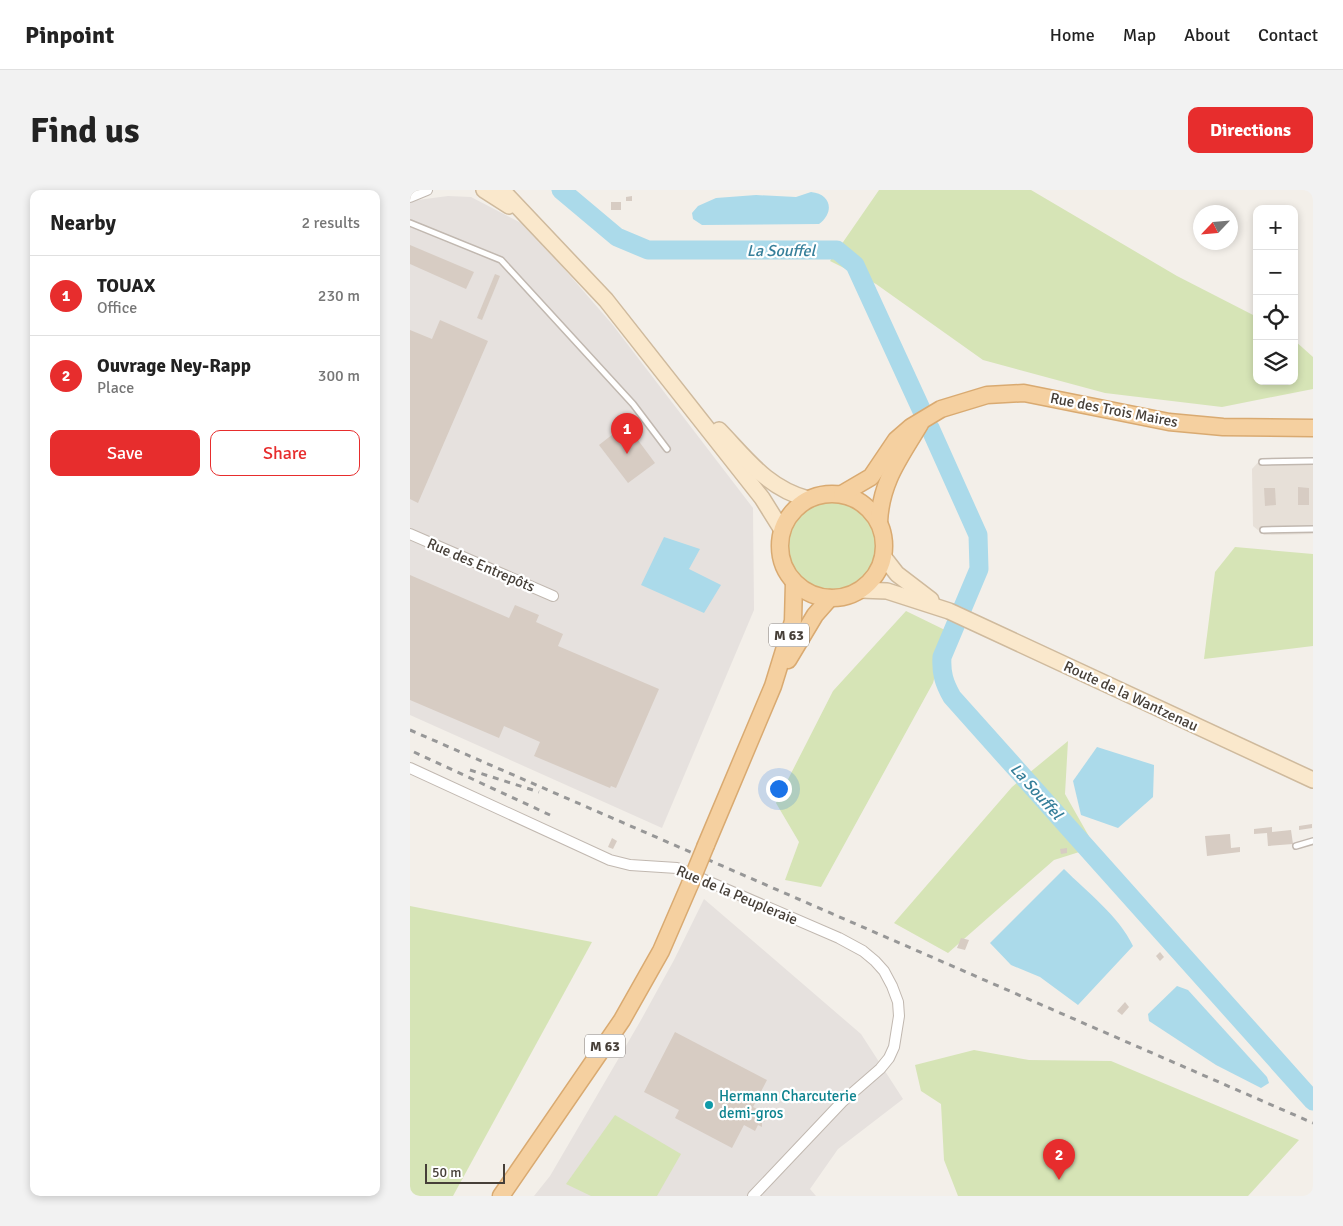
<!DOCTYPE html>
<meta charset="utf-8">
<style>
:root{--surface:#fff;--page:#f2f2f2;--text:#222;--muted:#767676;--line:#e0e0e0;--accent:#e72d2d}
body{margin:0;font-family:Signika,sans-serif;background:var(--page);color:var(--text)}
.controls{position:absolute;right:15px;top:15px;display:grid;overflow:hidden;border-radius:10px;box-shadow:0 2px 8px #0003}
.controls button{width:45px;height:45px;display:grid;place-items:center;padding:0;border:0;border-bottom:1px solid var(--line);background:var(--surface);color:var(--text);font:25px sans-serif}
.compass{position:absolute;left:783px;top:15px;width:45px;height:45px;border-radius:50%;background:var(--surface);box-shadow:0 2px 8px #0003;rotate:244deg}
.scale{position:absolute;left:15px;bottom:12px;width:80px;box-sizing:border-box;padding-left:5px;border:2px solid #463f38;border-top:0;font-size:14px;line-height:18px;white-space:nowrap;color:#463f38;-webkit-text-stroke:4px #fff;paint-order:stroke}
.you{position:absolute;left:368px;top:598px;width:18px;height:18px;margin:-12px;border:4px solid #fff;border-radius:50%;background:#1a73e8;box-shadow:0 0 0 8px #1a73e833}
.badge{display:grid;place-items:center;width:32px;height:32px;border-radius:50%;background:var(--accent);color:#fff;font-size:16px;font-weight:700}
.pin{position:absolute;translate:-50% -41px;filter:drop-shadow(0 1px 2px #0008)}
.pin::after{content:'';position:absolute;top:26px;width:18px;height:15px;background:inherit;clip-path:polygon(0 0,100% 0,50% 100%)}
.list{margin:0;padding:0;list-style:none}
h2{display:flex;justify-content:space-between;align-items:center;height:65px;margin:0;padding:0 20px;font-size:21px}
h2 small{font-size:16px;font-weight:400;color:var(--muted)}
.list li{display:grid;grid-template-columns:32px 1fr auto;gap:15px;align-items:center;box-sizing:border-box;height:80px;padding:0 20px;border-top:1px solid var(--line)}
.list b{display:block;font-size:19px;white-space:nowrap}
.list p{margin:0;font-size:16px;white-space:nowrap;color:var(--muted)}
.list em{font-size:16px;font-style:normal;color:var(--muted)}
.actions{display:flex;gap:10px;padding:15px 20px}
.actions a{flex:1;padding:11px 0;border:1px solid var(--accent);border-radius:10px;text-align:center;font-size:18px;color:var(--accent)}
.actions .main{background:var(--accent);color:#fff}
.icon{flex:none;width:28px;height:28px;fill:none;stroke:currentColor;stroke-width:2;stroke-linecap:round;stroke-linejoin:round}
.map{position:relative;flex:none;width:903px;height:1006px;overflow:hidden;border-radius:10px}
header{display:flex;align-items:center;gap:30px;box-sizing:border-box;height:70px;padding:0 25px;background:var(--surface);border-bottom:1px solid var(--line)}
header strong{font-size:24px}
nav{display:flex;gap:28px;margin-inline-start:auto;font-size:18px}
.intro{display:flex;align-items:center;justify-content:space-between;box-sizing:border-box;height:120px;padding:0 30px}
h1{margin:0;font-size:35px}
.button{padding:12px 22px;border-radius:10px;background:var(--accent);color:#fff;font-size:18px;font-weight:700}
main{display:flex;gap:30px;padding:0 30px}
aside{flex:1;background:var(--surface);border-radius:10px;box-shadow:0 2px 8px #0003}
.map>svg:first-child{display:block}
.residential{fill:#e7e0d8}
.industrial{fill:#e6e1de}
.green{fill:#d6e4b6}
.water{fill:#abdaea}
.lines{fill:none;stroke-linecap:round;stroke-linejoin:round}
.river{stroke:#abdaea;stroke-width:19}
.building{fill:#d7ccc3}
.lane-casing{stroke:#c1b8b0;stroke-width:8}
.street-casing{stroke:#c1b8b0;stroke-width:12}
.secondary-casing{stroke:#cfba9d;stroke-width:18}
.primary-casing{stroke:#d9aa71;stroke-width:19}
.lane{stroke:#fff;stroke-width:5}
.street{stroke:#fff;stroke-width:10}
.secondary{stroke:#fae8cc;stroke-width:15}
.primary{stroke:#f5d0a0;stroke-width:16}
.rail{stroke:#979797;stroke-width:3;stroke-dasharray:6 6;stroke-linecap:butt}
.primary-bridge-casing{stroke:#d9aa71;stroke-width:19;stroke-linecap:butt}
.primary-bridge{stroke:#f5d0a0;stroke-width:16}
.culture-dot{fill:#0f9aa8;stroke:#fff;stroke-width:2}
.labels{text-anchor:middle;stroke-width:4.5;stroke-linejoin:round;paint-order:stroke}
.shield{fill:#fff;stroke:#7e7974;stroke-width:1}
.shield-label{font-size:14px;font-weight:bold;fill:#463f38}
.street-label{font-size:15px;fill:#463f38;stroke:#fff}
.culture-label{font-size:15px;fill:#0d838f;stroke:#fff;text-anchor:start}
.water-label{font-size:16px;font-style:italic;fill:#367f9a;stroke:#fff}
</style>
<header>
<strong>Pinpoint</strong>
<nav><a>Home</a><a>Map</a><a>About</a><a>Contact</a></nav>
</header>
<div class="intro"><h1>Find us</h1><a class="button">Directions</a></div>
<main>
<aside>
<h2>Nearby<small>2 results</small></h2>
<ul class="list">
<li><span class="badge">1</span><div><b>TOUAX</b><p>Office</p></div><em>230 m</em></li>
<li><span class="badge">2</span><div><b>Ouvrage Ney-Rapp</b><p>Place</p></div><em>300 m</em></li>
</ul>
<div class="actions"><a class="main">Save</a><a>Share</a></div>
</aside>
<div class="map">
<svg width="903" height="1006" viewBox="0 0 903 1006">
<rect width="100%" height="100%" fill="#f3efe9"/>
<path class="residential" d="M903,268v76l-49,1 -11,-9 -1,-57 9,-10z"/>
<g class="industrial">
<path d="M38,6l23,1 56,29 85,98 141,184 1,102 -92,218 -252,-113v-514z"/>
<path d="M294,709l157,135 42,65 -65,50 -28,40 6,7h-282l16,-20 91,-156 33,-60z"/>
</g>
<g class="green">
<path d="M469,0h152l146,86 80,41v64h37v-41l19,17v32l-91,18 -117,-14 -122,-33 -107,-76 -46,-23z"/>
<circle cx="422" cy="356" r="47"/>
<path d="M825,357l78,7v92l-109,13 11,-87z"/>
<path d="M496,421l41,20 -14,52 -112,204 -36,-7 14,-38 -23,-39 57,-112z"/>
<path d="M658,551l-3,53 30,53 -41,13 -106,93 -54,-30 118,-136z"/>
<path d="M0,716l182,36 -139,254h-43z"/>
<path d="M564,860l55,10 82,1 188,79 -51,56h-290l-14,-36 -3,-56 -20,-13 -6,-26z"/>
<path d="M205,925l66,39 -24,42h-66l-25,-12z"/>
</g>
<g class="water">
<path d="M401,2c20,2 24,20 8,32l-117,1 -9,-6 -1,-6 6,-7 18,-8 40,-3 40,2z"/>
<path d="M254,347l36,12 -11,20 32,16 -17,28 -63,-28z"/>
<path d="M687,557l57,18 -1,32 -35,31 -37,-13 -8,-34z"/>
<path d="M654,679c23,23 55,47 69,77l-55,59 -38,-28 -29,-12 -21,-22z"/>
<path d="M767,796l11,4 79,87 2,6 -8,5 -45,-23 -67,-44 -1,-7z"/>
</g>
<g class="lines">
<g class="river">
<path d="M151,0l56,47 31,13h189l18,15 67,146"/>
<path d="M520,238l48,107 1,34 -37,88c-1,16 2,26 10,40l361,404"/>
</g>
</g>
<g class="building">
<path d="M222,6v5h-6v-4z"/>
<rect x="201" y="12" width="10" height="8"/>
<path d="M0,55l64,27 -8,17 -56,-25z"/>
<path d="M85,84l5,2 -18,44 -5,-2z"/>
<path d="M30,130l48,21 -70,162 -8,-4v-169l22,9z"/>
<path d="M216,234l29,39 -27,20 -29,-38z"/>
<path d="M888,297l11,1v17h-11z"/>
<path d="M854,298h11l1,17 -11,1z"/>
<path d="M0,385l99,43 6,-13 24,10 -3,7 27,12 -5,12 101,43 -43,99 -5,-2 -1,2 -76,-32 6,-14 -36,-16 -5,12 -89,-38z"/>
<path d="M902,634v4l-13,2v-4z"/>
<path d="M862,637v5l19,-2 2,14 -25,2 -1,-13 -13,1v-5z"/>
<path d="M820,644l1,14 9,-1v5l-33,4 -2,-20z"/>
<path d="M202,648l5,3 -4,8 -5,-2z"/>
<path d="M657,658v5l-6,1 -1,-5z"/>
<path d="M551,748l8,2 -4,10 -8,-2z"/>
<path d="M750,762l4,5 -4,4 -4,-5z"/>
<path d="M715,812l4,5 -7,8 -5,-4z"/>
<path d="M265,842l92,48 -14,27 11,6 -3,6 4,3h-3v5l-4,-2 -3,6 -11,-6 -12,23 -57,-30 4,-8 -35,-18z"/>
</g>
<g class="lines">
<defs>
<g id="lane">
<path d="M0,33l91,37 132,144 34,45"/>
<path d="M852,272l51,-1"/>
<path d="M853,340l50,-1"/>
<path d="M886,656l17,-5"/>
</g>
<g id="street">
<path d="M0,7l17,-7"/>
<path d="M0,344l143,62"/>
<path d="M0,578l200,92 20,5 47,3 162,70 24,13 12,10 9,10 8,15 6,16 1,14 -5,31 -5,11 -9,11 -38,33 -89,94"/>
</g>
<g id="secondary">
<path d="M74,0l25,16"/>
<path d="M92,0l104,110 156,198 20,32"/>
<path d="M309,240c28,29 48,58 89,69"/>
<path d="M473,366l14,18 34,26"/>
<path d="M450,400l27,1 62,20 364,169"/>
</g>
<g id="primary">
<circle cx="422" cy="356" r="52"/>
<path d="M432,304l29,-17 25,-37 15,-13 30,-18 46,-14 37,-2 145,29 54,5 90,1"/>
<path d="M469,332c2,-41 21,-64 41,-98"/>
<path d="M378,470l27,-45 15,-17"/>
<path d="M296,655l67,-159 20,-65 1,-38"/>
<path d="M91,1006l121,-176 39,-69 29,-67"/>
</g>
</defs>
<use href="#lane" class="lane-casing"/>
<use href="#street" class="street-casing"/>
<use href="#secondary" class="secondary-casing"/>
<use href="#primary" class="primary-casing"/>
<use href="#lane" class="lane"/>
<use href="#street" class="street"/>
<use href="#secondary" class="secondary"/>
<use href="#primary" class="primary"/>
<g class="rail">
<path d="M0,540l903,393"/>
<path d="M4,562l136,63"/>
<path d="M60,580l69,22"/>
</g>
<defs>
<path id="primary-bridge" d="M280,694l16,-39"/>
</defs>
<use href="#primary-bridge" class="primary-bridge-casing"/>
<use href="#primary-bridge" class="primary-bridge"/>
</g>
<circle class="culture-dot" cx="299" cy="915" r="5"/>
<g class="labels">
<g class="shield">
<rect x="359" y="433.5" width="40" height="23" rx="4"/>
<rect x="175" y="844.5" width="40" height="23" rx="4"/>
</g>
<g class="shield-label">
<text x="379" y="450">M 63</text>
<text x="195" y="861">M 63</text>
</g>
<g class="street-label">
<text transform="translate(704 220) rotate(11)" y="5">Rue des Trois Maires</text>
<text transform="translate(71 375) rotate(23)" y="5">Rue des Entrepôts</text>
<text transform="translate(721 506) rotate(25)" y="5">Route de la Wantzenau</text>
<text transform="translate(327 705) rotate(23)" y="5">Rue de la Peupleraie</text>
</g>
<g class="culture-label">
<text x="309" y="911">Hermann Charcuterie<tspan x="309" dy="17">demi-gros</tspan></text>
</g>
<g class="water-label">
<text x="371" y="66">La Souffel</text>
<text transform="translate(627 601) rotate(48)" y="6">La Souffel</text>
</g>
</g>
</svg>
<div class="controls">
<button>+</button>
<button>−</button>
<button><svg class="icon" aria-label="locate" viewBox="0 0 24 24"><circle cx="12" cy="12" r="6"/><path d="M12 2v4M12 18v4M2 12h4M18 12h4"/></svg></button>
<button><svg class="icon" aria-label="layers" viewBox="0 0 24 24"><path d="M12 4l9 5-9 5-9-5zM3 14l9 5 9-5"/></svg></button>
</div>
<svg class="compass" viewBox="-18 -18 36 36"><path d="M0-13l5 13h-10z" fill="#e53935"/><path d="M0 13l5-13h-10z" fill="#767676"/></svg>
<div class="scale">50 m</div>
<div class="you"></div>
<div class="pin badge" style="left:217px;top:264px">1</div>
<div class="pin badge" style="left:649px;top:990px">2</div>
</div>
</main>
